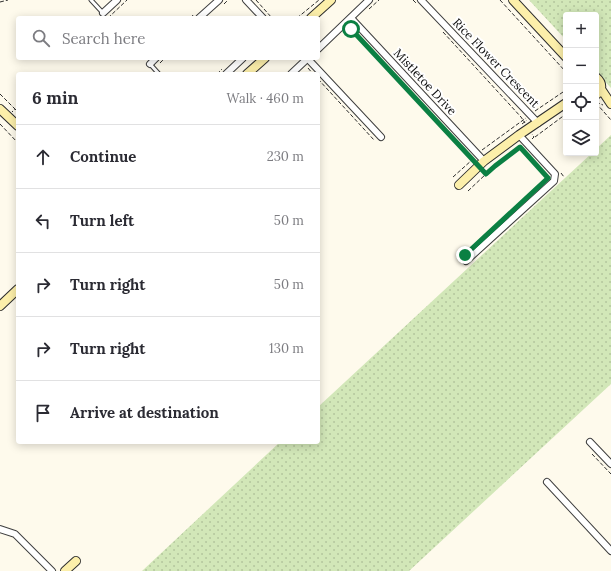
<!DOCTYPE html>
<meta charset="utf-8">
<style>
:root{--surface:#fff;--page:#f7f7f7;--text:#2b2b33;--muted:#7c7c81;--line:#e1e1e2}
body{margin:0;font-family:Lora,serif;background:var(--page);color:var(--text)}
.controls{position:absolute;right:12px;top:12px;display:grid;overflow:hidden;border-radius:4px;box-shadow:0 2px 10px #0003}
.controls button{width:36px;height:36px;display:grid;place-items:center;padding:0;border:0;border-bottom:1px solid var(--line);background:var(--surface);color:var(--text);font:20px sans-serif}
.stop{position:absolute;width:12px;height:12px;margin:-9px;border:3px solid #0b8043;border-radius:50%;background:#fff}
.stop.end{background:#0b8043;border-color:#fff;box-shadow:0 1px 4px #0008}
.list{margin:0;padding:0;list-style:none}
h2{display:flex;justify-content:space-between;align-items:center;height:52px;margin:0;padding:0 16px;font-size:17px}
h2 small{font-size:13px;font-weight:400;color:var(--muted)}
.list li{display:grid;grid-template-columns:26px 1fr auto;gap:12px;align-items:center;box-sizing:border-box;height:64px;padding:0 16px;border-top:1px solid var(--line)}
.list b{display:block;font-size:15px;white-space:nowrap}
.list em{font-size:13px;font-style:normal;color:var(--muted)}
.icon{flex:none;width:22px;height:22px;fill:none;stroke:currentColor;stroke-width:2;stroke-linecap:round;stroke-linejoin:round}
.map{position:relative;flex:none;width:611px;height:571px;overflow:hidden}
.search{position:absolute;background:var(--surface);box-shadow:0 2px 10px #0003;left:16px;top:16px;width:304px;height:44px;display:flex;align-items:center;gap:10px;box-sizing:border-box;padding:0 14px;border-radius:4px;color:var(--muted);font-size:15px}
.panel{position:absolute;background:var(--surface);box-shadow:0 2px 10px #0003;left:16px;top:72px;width:304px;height:372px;border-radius:4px}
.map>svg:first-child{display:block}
.grass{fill:url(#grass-dots)}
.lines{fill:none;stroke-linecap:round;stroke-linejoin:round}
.lane-casing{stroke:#3f3f3f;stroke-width:5}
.street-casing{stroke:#3f3f3f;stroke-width:8}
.secondary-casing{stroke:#2e2e2e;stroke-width:10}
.path{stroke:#2e2e2e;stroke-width:1;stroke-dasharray:4 2;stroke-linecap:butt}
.lane{stroke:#fff;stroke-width:3}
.street{stroke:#fff;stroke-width:6}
.secondary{stroke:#fcefaa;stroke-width:8}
.route{stroke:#0b8043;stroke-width:5}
.labels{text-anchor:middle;stroke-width:4;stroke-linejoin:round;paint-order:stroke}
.street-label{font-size:12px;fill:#0c0c0c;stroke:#fff}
</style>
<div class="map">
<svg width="611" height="571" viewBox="0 0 611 571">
<defs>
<pattern id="grass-dots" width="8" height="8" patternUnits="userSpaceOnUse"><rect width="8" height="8" fill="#d2e7b8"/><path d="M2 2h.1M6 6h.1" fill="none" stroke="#b3c59d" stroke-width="1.8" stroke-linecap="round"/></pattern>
</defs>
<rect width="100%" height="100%" fill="#fefaec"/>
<g class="grass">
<path d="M529,0h82v88l-15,-16v-57h-30v25z"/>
<path d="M611,135v249l-202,187h-267l138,-129h38v-35l274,-254h4v-4z"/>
</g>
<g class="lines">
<defs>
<g id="lane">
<path d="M91,0l12,13"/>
<path d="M150,64l9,10"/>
</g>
<g id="street">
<path d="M246,0l17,18"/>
<path d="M421,0l117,123"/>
<path d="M103,13l14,-13"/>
<path d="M199,18l20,-18"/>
<path d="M351,18l133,143"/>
<path d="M318,49l51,-49"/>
<path d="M308,59l73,78"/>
<path d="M150,64l6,-6"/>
<path d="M226,74l17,-16"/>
<path d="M291,74l17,-16"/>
<path d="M466,261l88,-80 1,-7 -36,-39"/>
<path d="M590,442l21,22"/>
<path d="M547,482l64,69"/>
<path d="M0,529l15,5 37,37"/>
</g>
<g id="secondary">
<path d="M513,0l53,57"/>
<path d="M311,18l20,-18"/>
<path d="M247,74l18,-16"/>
<path d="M596,77c7,6 7,13 0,18"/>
<path d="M601,89l10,15"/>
<path d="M0,109l18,17"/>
<path d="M459,185l25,-24 35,-26 47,-32"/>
<path d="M0,306l18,-17"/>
<path d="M65,571l11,-10"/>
</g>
</defs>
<use href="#lane" class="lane-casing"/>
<use href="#street" class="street-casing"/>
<use href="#secondary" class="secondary-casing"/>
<g class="path">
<path d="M256,0l16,18"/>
<path d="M413,0l3,3"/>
<path d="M500,0l66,72"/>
<path d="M0,2l8,-2"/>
<path d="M224,4l4,-4"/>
<path d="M369,9l10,-9"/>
<path d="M108,18l19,-18"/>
<path d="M191,18l2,-3"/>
<path d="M297,18l22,-18"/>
<path d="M351,29l123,133"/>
<path d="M443,32l78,85 4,6"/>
<path d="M160,63l5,-5"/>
<path d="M308,68l5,6"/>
<path d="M217,74l5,-5"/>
<path d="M318,79l56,61"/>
<path d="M0,94l15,15 -3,3"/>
<path d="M596,102l7,3"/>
<path d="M596,103l15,17"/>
<path d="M15,109l3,3"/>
<path d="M535,111l31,-21"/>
<path d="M0,124l18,19"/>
<path d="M522,124l5,-4"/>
<path d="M535,137l31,-23"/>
<path d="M532,139l2,-2 -2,-3"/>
<path d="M482,150l44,-32"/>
<path d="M561,173l3,4"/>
<path d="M486,174l9,-8 25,-19 28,31"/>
<path d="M453,177l19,-17"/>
<path d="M468,191l18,-17 -3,-3"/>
<path d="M592,454l19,20"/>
</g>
<use href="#lane" class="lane"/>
<use href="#street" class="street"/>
<use href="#secondary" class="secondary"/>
</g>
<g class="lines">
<path class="route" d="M351,29l135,145 9,-8 25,-19 28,31 -83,77"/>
</g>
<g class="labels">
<g class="street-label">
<text transform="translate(496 63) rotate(46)" y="4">Rice Flower Crescent</text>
<text transform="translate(425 82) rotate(47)" y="4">Mistletoe Drive</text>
</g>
</g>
</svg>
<div class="controls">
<button>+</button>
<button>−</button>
<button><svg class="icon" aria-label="locate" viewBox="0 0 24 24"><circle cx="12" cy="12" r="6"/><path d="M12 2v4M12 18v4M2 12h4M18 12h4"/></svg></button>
<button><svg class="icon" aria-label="layers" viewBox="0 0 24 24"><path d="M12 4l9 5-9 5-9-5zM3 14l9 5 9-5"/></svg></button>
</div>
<div class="stop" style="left:351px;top:29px"></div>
<div class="stop end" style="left:465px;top:255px"></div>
<div class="search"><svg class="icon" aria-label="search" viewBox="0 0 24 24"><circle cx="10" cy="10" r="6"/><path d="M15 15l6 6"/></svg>Search here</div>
<section class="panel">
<h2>6 min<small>Walk · 460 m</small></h2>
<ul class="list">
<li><svg class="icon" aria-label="ahead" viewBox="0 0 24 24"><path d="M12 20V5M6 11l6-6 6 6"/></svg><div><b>Continue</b></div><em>230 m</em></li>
<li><svg class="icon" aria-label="left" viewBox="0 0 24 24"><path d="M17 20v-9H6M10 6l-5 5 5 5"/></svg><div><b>Turn left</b></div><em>50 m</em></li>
<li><svg class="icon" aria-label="right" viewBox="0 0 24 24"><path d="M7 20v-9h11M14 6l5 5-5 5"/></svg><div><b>Turn right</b></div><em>50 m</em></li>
<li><svg class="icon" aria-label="right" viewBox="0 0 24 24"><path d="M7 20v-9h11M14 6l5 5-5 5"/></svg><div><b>Turn right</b></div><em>130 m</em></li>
<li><svg class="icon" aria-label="arrive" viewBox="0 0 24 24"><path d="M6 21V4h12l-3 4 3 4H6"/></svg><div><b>Arrive at destination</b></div></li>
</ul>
</section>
</div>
